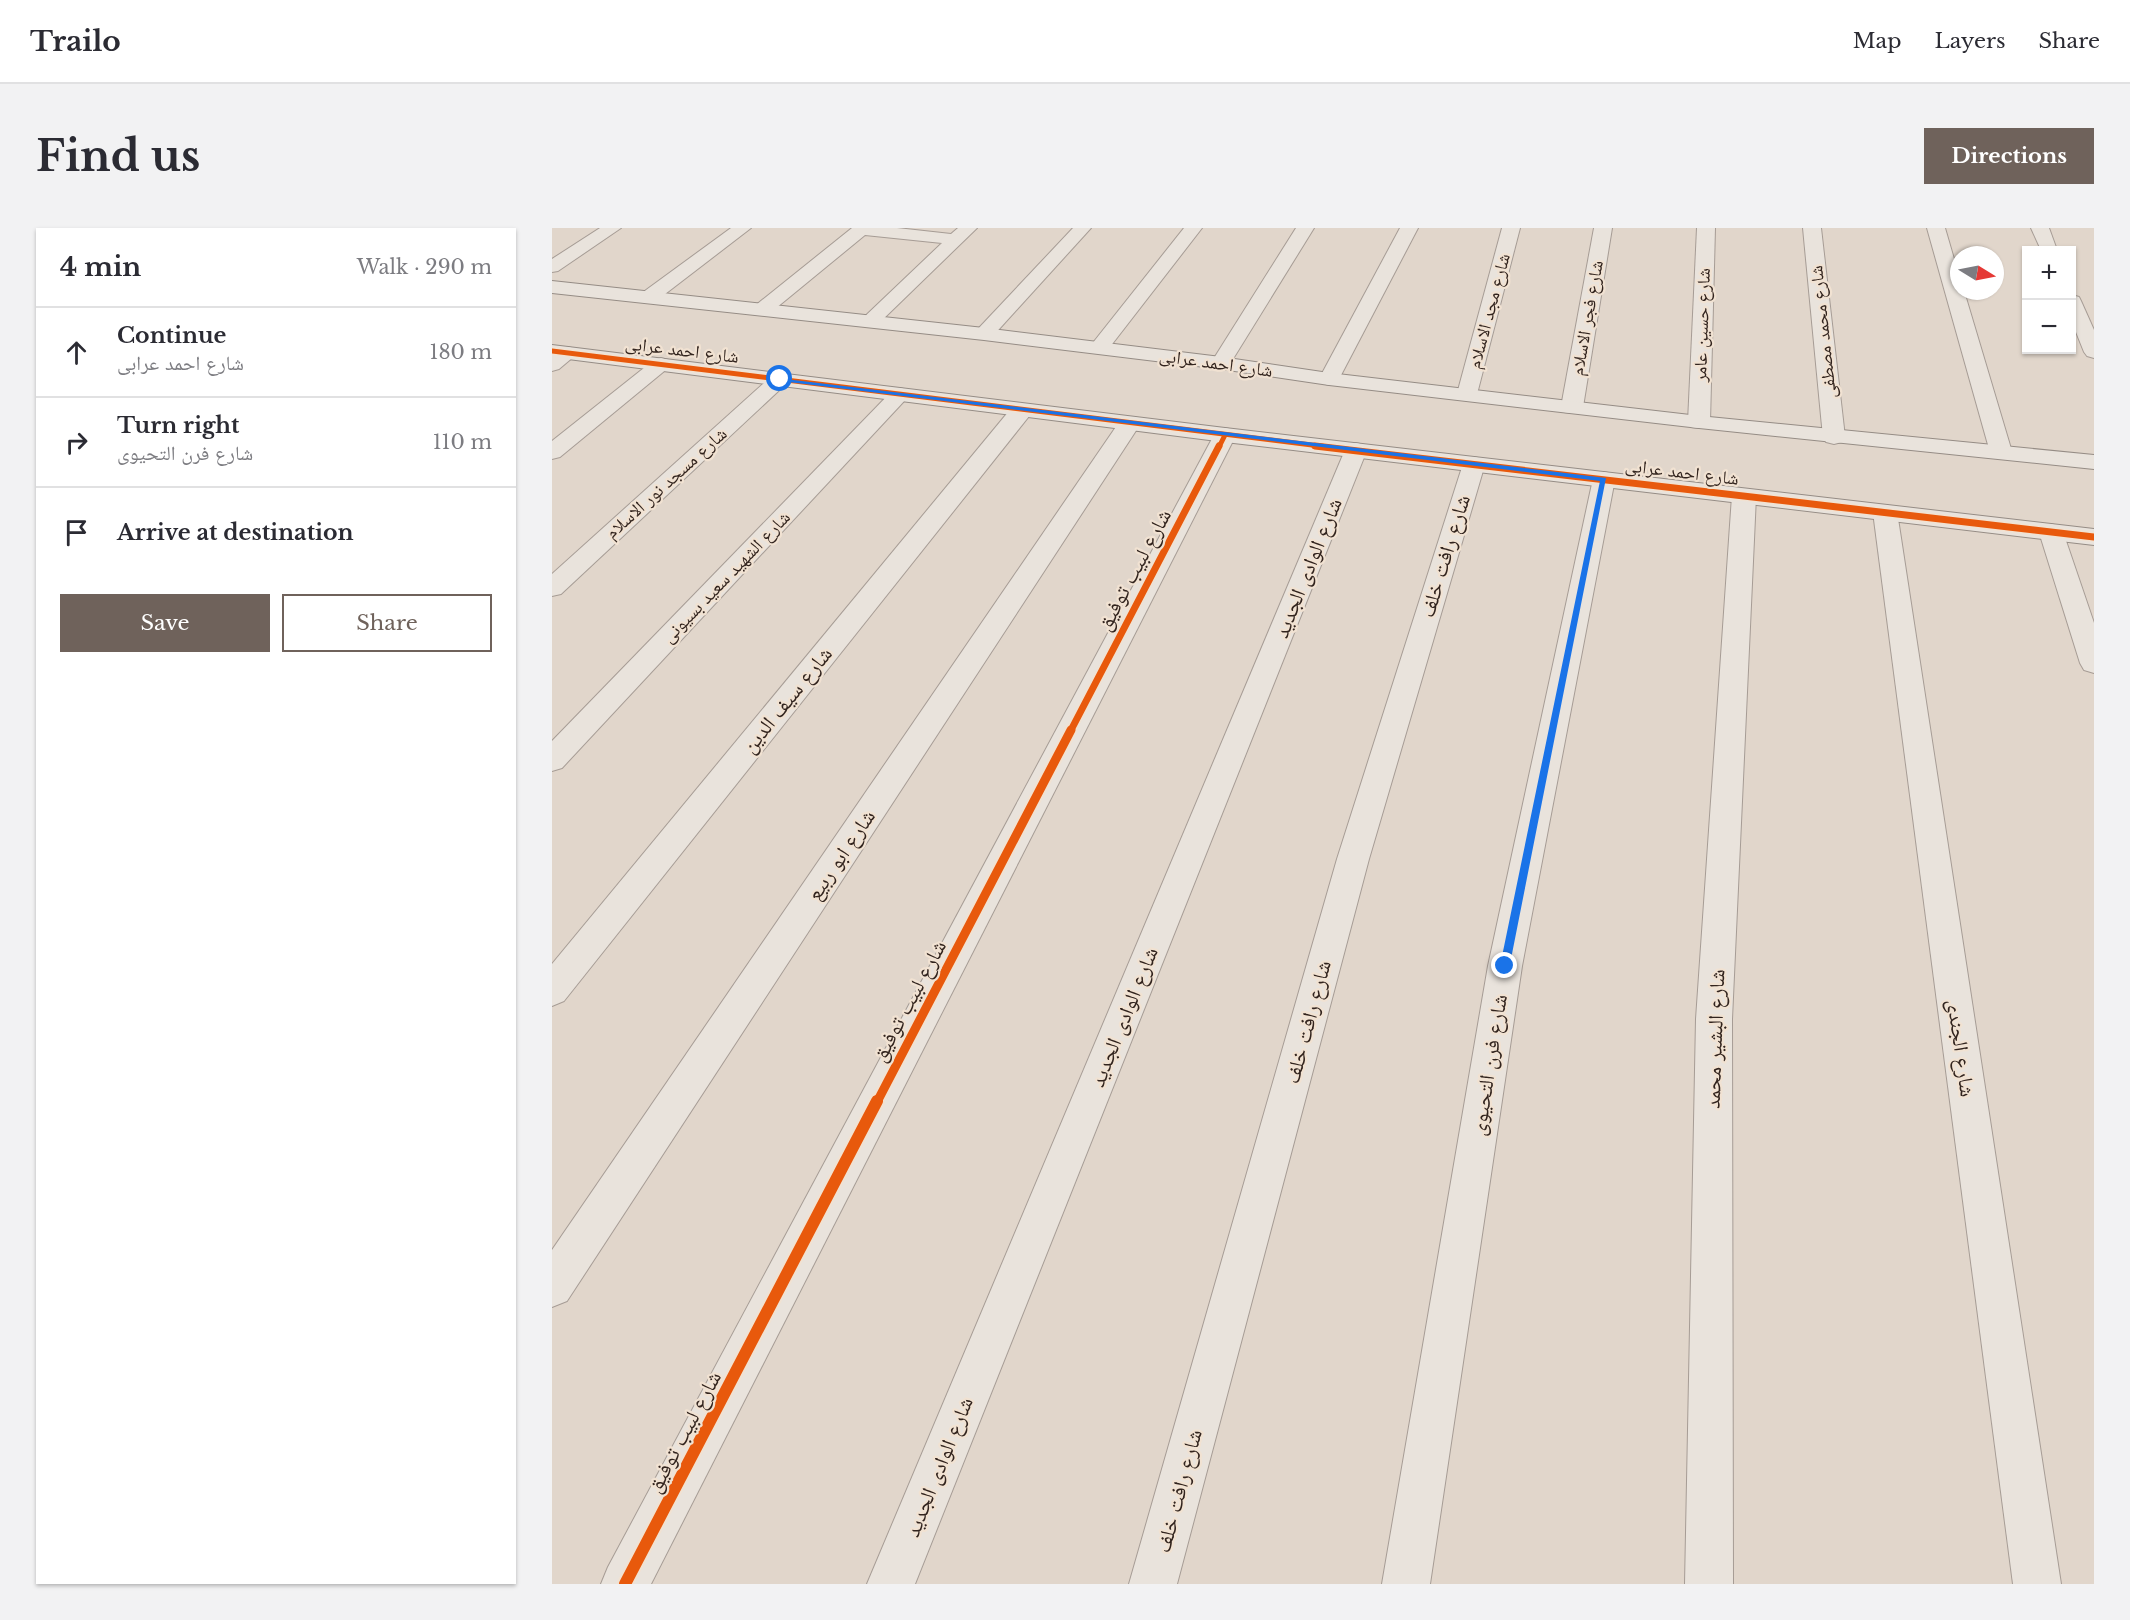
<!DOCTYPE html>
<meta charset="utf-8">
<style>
:root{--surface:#fff;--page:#f2f2f3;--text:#2b2b33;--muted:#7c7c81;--line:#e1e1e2;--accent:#6f625b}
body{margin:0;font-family:"Libre Baskerville","Noto Naskh Arabic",serif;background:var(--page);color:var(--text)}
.controls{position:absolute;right:18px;top:18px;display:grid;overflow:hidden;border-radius:0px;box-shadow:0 2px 4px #0004}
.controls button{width:54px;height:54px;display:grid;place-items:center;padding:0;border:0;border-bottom:2px solid var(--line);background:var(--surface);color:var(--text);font:30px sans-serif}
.compass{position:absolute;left:1398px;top:18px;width:54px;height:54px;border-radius:50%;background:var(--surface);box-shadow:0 2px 4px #0004;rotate:100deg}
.stop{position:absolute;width:18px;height:18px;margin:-14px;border:4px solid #1a73e8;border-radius:50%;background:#fff}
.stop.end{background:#1a73e8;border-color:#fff;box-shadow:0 2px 6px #0008}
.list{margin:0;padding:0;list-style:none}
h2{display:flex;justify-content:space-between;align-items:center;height:78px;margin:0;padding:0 24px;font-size:26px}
h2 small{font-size:20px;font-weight:400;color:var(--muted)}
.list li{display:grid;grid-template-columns:39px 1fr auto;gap:18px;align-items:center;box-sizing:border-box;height:90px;padding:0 24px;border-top:2px solid var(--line)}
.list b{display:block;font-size:22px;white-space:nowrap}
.list p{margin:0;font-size:20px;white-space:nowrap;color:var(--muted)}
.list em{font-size:20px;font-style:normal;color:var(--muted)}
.actions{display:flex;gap:12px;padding:18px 24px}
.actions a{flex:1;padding:14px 0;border:2px solid var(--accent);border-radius:0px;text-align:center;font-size:21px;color:var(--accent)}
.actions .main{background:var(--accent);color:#fff}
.icon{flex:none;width:33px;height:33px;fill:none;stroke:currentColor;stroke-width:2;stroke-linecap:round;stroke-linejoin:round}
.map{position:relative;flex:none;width:1542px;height:1356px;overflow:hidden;border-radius:0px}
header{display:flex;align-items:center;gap:36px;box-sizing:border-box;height:84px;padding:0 30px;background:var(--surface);border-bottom:2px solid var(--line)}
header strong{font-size:28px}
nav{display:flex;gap:33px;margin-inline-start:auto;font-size:21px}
.intro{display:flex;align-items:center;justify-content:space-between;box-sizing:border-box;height:144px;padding:0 36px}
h1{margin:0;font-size:42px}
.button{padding:15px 27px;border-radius:0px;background:var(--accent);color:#fff;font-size:21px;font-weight:700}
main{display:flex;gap:36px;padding:0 36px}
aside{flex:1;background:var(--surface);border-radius:0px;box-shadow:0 2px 4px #0004}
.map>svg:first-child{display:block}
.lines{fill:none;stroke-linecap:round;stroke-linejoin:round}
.street-casing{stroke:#a69c95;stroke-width:2}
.secondary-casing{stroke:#958c85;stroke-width:2}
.street{fill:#e9e3dc;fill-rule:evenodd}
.secondary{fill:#e9e3dc;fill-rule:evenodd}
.cycleway-far3-casing{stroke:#f1e2d2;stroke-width:8}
.cycleway-far2-casing{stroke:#f1e2d2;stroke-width:10}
.cycleway-far1-casing{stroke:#f1e2d2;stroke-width:13}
.cycleway-casing{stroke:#f1e2d2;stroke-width:16}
.cycleway-far3{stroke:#e8590c;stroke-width:5}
.cycleway-far2{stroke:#e8590c;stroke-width:7}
.cycleway-far1{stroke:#e8590c;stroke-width:9}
.cycleway{stroke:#e8590c;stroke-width:12}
.route{fill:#1a73e8}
.labels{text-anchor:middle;stroke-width:4.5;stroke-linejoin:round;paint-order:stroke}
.far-street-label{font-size:18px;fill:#32241e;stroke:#f1e2d2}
.street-label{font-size:21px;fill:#32241e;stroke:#f1e2d2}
</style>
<header>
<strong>Trailo</strong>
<nav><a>Map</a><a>Layers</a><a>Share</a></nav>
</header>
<div class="intro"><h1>Find us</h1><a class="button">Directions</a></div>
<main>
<aside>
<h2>4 min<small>Walk · 290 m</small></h2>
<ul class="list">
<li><svg class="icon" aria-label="ahead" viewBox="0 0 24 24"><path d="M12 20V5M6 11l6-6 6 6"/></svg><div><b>Continue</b><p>شارع احمد عرابى</p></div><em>180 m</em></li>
<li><svg class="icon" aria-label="right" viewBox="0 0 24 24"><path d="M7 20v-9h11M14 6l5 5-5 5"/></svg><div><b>Turn right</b><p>شارع فرن التحيوى</p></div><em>110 m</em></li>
<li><svg class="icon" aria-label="arrive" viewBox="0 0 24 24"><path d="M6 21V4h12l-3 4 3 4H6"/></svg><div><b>Arrive at destination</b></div></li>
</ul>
<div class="actions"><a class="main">Save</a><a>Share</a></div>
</aside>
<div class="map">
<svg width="1542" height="1356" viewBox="0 0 1542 1356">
<rect width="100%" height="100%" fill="#e1d6cb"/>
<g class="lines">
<defs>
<g id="street">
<path d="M48,0h21l-63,43 -6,1v-13z"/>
<path d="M179,0h20l-95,73h-14l-2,-4 2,-4z"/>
<path d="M300,0h45l54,6 7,-6h19l-100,97h-14l-3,-4 82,-78 -77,-8 -95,78h-14l-2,-4 2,-4z"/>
<path d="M521,0h18l-100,110h-14l-3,-4 3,-4z"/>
<path d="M632,0h18l-96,124h-14l-3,-4 3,-4z"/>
<path d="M744,0h18l-86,139h-14l-3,-4z"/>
<path d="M848,0h18l-79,151 -3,4 -7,2 -7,-2 -3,-4z"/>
<path d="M950,0h18l-43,166 -3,4 -7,2 -7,-2 -3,-4z"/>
<path d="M1042,0h18l-29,179 -3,5 -8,1 -8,-1 -3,-5z"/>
<path d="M1145,0h18l-5,194 -3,5 -8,1 -8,-1 -3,-5z"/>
<path d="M1251,0h18l24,209 -3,5 -8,2 -8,-2 -3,-5z"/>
<path d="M1375,0h18l14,48v15h5l48,161 -3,5 -8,2 -8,-2 -3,-5z"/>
<path d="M1479,0h18l8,22h-16z"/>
<path d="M1520,67l7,2 2,4 13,29v28l-7,-2 -3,-4 -12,-30z"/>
<path d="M16,119l7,2 3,4 -19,16 -7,2v-16z"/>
<path d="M109,130l7,2 3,4 -3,4 -108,89 -8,2v-18l102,-81z"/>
<path d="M228,145l7,2 3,4 -3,4 -226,211 -9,2v-22l221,-199z"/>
<path d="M348,160l7,2 3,4 -3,4 -345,370 -10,3v-30l341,-351z"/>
<path d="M470,176l8,1 3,5 -3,5 -466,586 -12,5v-42l462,-559z"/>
<path d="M578,189l8,1 3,5 -574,878 -15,6v-57l570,-832z"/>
<path d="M673,200l8,2 3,5 -585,1149h-50l7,-17 606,-1132 3,-5z"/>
<path d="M804,215l8,2 3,5 -452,1134h-48l478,-1134 3,-5z"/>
<path d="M922,229l8,2 3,5 -116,395 -192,725h-48l208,-725 126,-395 3,-5z"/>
<path d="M1052,244l8,2 3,5 -93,487 -92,618h-48l106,-618 105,-487 3,-5z"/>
<path d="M1192,261l8,2 4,5 -24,523 1,565h-48l11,-565 36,-523 4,-5z"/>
<path d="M1333,277l8,2 4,5 164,1072h-48l-140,-1072 4,-5z"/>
<path d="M1499,296l9,3 3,5 31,91v50l-10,-3 -4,-7 -41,-131 3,-5z"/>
</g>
<g id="secondary">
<path d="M0,53l432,47 237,29 108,16 370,43 395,39v14l-395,-41 -370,-43 -108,-16 -237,-29 -432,-47z"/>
<path d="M0,117l673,83 869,101v16l-869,-103 -673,-85z"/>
</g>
</defs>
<use href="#street" class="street-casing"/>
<use href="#secondary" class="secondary-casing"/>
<use href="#street" class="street"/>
<use href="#secondary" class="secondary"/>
<defs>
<g id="cycleway-far3">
<path d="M0,123l776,96"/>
<path d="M667,219l6,-12"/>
</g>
<g id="cycleway-far2">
<path d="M763,218l779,91"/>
<path d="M518,504l149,-286"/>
</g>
<path id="cycleway-far1" d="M325,874l194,-372"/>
<path id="cycleway" d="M73,1356l252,-483"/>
</defs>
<use href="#cycleway-far3" class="cycleway-far3-casing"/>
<use href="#cycleway-far2" class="cycleway-far2-casing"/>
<use href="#cycleway-far1" class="cycleway-far1-casing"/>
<use href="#cycleway" class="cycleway-casing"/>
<use href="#cycleway-far3" class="cycleway-far3"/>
<use href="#cycleway-far2" class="cycleway-far2"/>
<use href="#cycleway-far1" class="cycleway-far1"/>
<use href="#cycleway" class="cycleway"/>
</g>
<path class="route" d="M225,150l829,100 -97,491h-8l-1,-3 100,-485 -820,-100z"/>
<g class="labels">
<g class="far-street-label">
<text transform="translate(937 83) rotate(-75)" y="6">شارع مجد الاسلام</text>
<text transform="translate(1035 90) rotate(-80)" y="6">شارع فجر الاسلام</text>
<text transform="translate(1150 97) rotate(-88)" y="6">شارع حسين عامر</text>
<text transform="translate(1271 104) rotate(-96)" y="6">شارع محمد مصطفى</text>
<text transform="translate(130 122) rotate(7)" y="6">شارع احمد عرابى</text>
<text transform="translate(664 135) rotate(8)" y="6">شارع احمد عرابى</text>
<text transform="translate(1130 244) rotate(7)" y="6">شارع احمد عرابى</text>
<text transform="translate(114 255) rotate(-42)" y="6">شارع مسجد نور الاسلام</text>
<text transform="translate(174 349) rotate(-46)" y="6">شارع الشهيد سعيد بسيونى</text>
</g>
<g class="street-label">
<text transform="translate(893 328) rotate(-73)" y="7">شارع رافت خلف</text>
<text transform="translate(756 340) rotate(-68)" y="7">شارع الوادى الجديد</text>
<text transform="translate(582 342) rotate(-62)" y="7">شارع لبيب توفيق</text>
<text transform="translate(235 472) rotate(-51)" y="7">شارع سيف الدين</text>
<text transform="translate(289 627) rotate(-56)" y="7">شارع ابو ربيع</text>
<text transform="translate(357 773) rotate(-62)" y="7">شارع لبيب توفيق</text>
<text transform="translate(572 789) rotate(-68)" y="7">شارع الوادى الجديد</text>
<text transform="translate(756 794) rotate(-75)" y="7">شارع رافت خلف</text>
<text transform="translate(1163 811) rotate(-88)" y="7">شارع البشير محمد</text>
<text transform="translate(1409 820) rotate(82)" y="7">شارع الجندى</text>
<text transform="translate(937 837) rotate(-81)" y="7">شارع فرن التحيوى</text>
<text transform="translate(132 1204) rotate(-62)" y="7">شارع لبيب توفيق</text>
<text transform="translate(387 1239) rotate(-68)" y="7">شارع الوادى الجديد</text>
<text transform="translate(627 1263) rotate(-75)" y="7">شارع رافت خلف</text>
</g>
</g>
</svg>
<div class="controls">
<button>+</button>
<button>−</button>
</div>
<svg class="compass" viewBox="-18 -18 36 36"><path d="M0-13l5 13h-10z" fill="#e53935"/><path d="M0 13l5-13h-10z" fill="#7c7c81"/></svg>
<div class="stop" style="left:228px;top:151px"></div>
<div class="stop end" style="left:953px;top:738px"></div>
</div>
</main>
